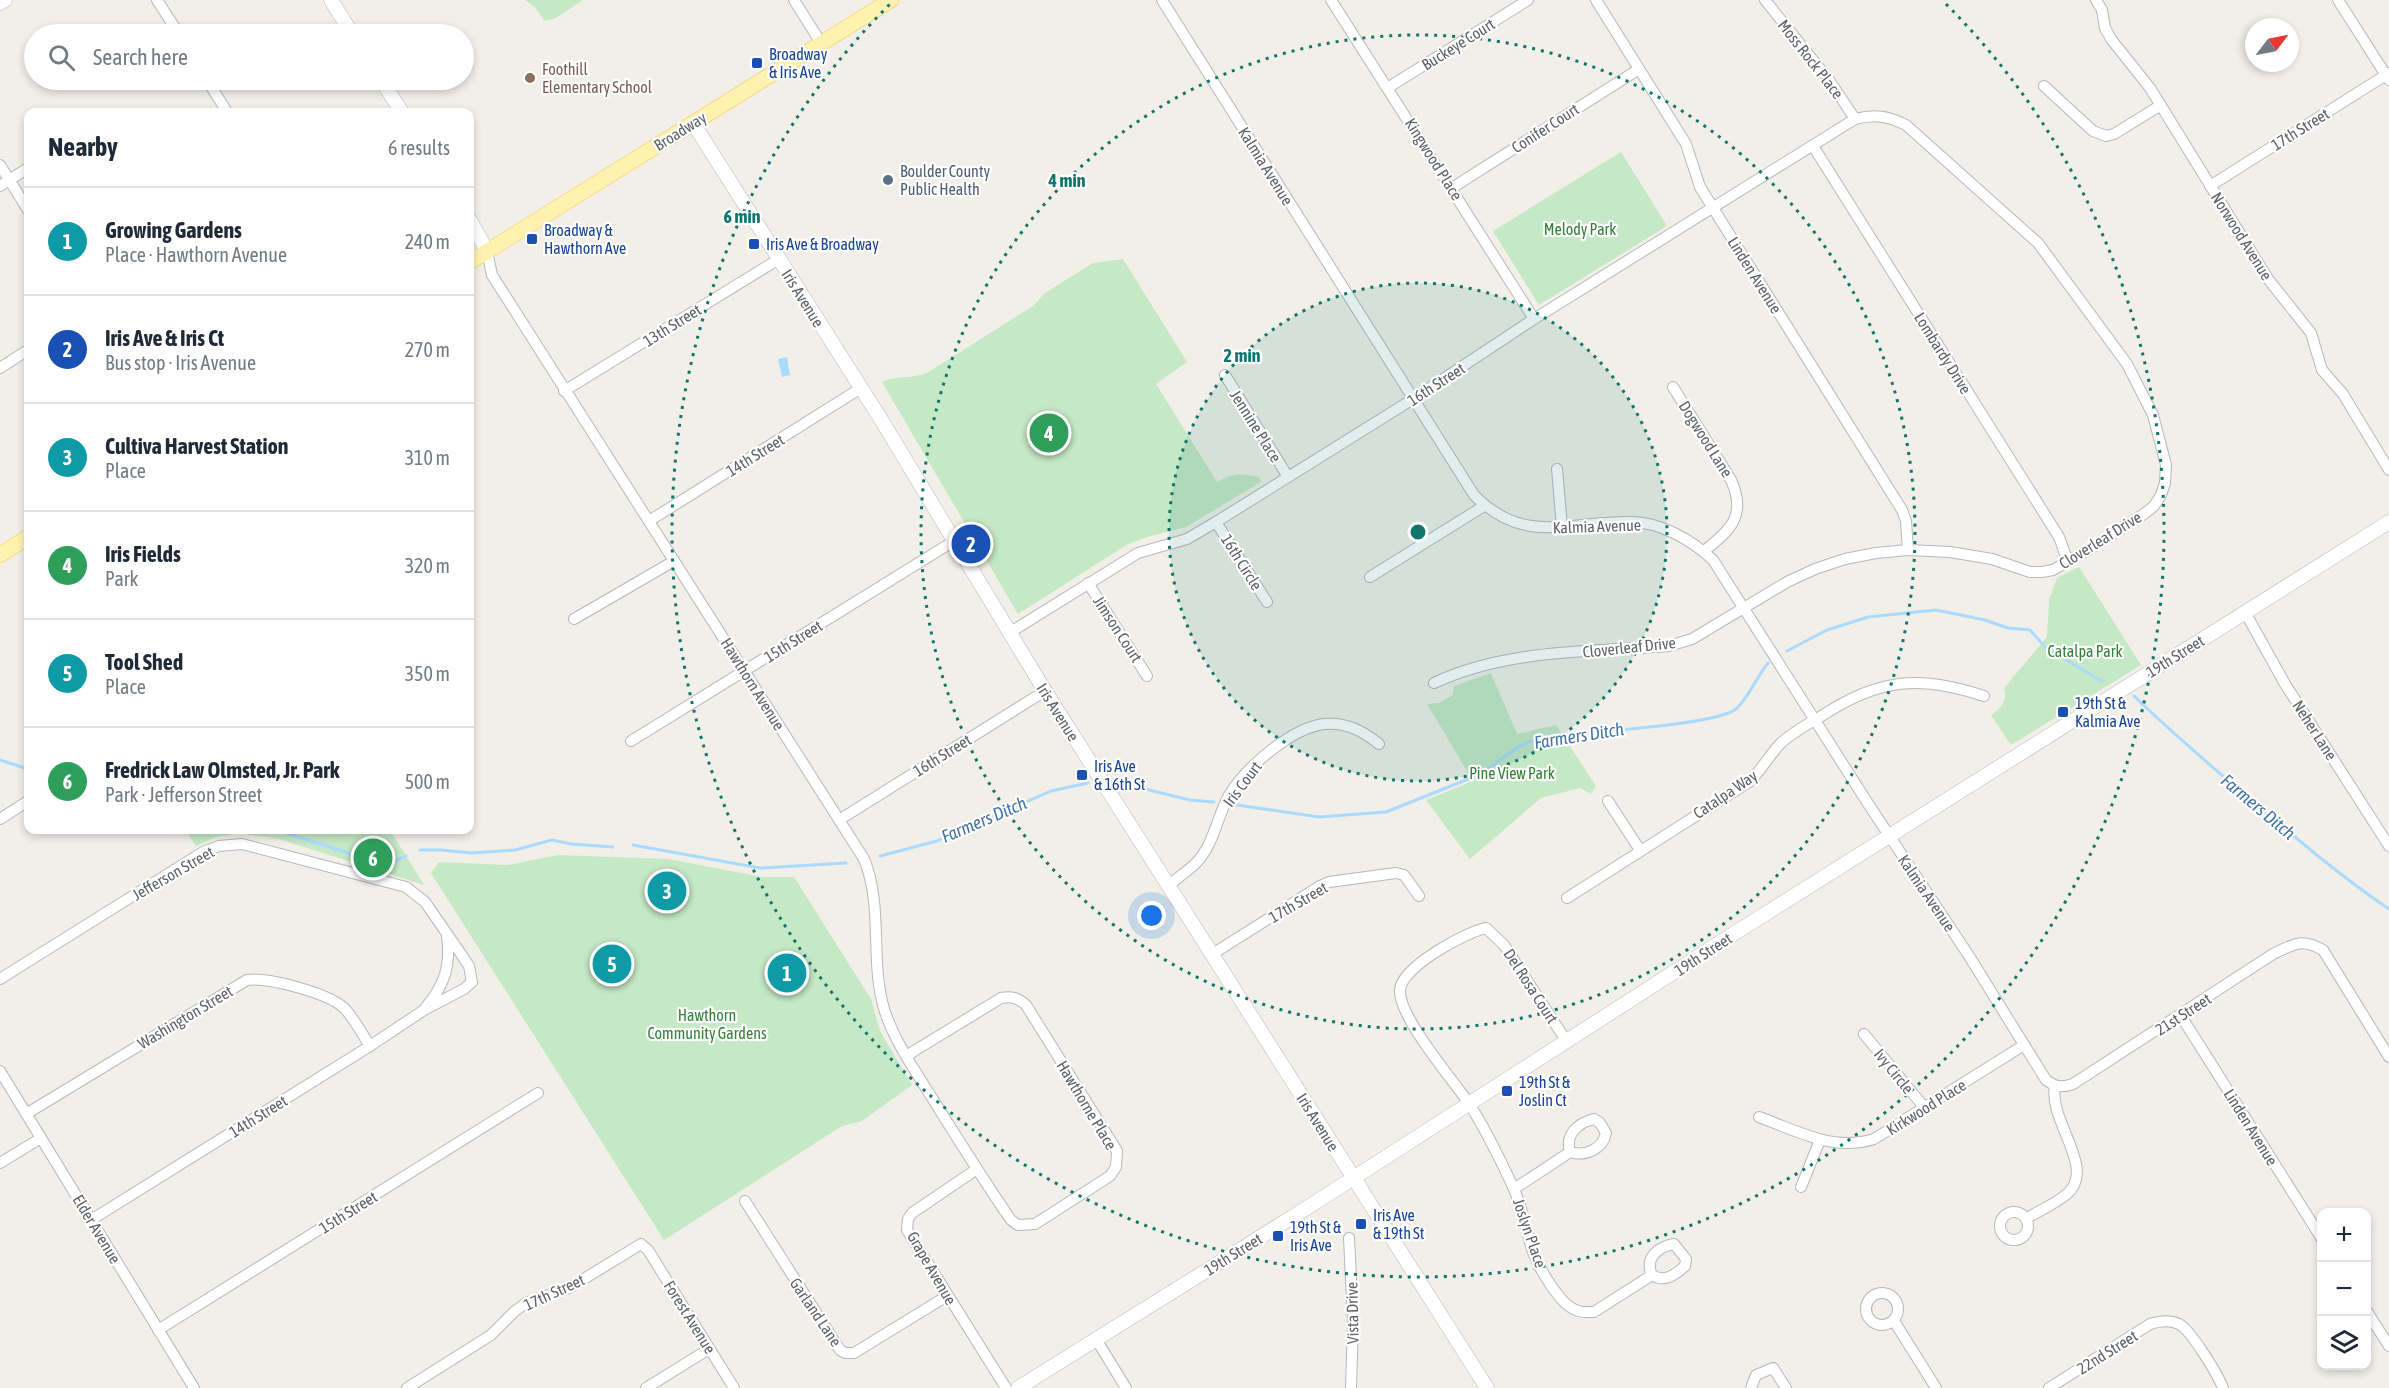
<!DOCTYPE html>
<meta charset="utf-8">
<style>
:root{--surface:#fff;--page:#f6f6f7;--text:#1f2937;--muted:#747a83;--line:#e0e1e3;--accent:#111827}
body{margin:0;font-family:"Asap Condensed",sans-serif;background:var(--page);color:var(--text)}
.controls{position:absolute;right:18px;bottom:18px;display:grid;overflow:hidden;border-radius:12px;box-shadow:0 3px 9px #0003}
.controls button{width:54px;height:54px;display:grid;place-items:center;padding:0;border:0;border-bottom:2px solid var(--line);background:var(--surface);color:var(--text);font:30px sans-serif}
.compass{position:absolute;left:2245px;top:18px;width:54px;height:54px;border-radius:50%;background:var(--surface);box-shadow:0 3px 9px #0003;rotate:58deg}
.you{position:absolute;left:1152px;top:916px;width:21px;height:21px;margin:-15px;border:4px solid #fff;border-radius:50%;background:#1a73e8;box-shadow:0 0 0 9px #1a73e833}
.badge{display:grid;place-items:center;width:39px;height:39px;border-radius:50%;background:var(--accent);color:#fff;font-size:20px;font-weight:700}
.pin{position:absolute;translate:-50% -50%;border:3px solid #fff;box-shadow:0 2px 6px #0006}
.list{margin:0;padding:0;list-style:none}
h2{display:flex;justify-content:space-between;align-items:center;height:78px;margin:0;padding:0 24px;font-size:26px}
h2 small{font-size:20px;font-weight:400;color:var(--muted)}
.list li{display:grid;grid-template-columns:39px 1fr auto;gap:18px;align-items:center;box-sizing:border-box;height:108px;padding:0 24px;border-top:2px solid var(--line)}
.list b{display:block;font-size:22px;white-space:nowrap}
.list p{margin:0;font-size:20px;white-space:nowrap;color:var(--muted)}
.list em{font-size:20px;font-style:normal;color:var(--muted)}
.icon{flex:none;width:33px;height:33px;fill:none;stroke:currentColor;stroke-width:2;stroke-linecap:round;stroke-linejoin:round}
.map{position:relative;flex:none;width:2389px;height:1388px;overflow:hidden}
.search{position:absolute;background:var(--surface);box-shadow:0 3px 9px #0003;left:24px;top:24px;width:450px;height:66px;display:flex;align-items:center;gap:15px;box-sizing:border-box;padding:0 21px;border-radius:33px;color:var(--muted);font-size:22px}
.panel{position:absolute;background:var(--surface);box-shadow:0 3px 9px #0003;left:24px;top:108px;width:450px;height:726px;border-radius:12px}
.map>svg:first-child{display:block}
.green{fill:#c5e8c5}
.water{fill:#aadaff}
.lines{fill:none;stroke-linecap:round;stroke-linejoin:round}
.stream{stroke:#aadaff;stroke-width:3}
.street-casing{stroke:#b5b8bc;stroke-width:12}
.secondary-casing{stroke:#b6babf;stroke-width:15}
.primary-casing{stroke:#f2c960;stroke-width:16}
.street{stroke:#fff;stroke-width:10}
.secondary{stroke:#fff;stroke-width:14}
.primary{stroke:#fff2af;stroke-width:15}
.ring{fill:none;stroke:#0f766e;stroke-width:3;stroke-dasharray:3 6}
.transit-dot{fill:#1a4fb4;stroke:#fff;stroke-width:2}
.education-dot{fill:#8d6e63;stroke:#fff;stroke-width:2}
.service-dot{fill:#5c6f8a;stroke:#fff;stroke-width:2}
.labels{text-anchor:middle;stroke-width:4.5;stroke-linejoin:round;paint-order:stroke}
.street-label{font-size:16px;fill:#5f6368;stroke:#fff}
.transit-label{font-size:16px;fill:#164399;stroke:#fff;text-anchor:start}
.education-label{font-size:16px;fill:#785e54;stroke:#fff;text-anchor:start}
.service-label{font-size:16px;fill:#4e5e75;stroke:#fff;text-anchor:start}
.park-label{font-size:16px;fill:#348238;stroke:#fff}
.water-label{font-size:18px;font-style:italic;fill:#4174aa;stroke:#fff}
.centre{fill:#0f766e;stroke:#fff;stroke-width:3}
.ring-label{font-size:18px;text-anchor:middle;font-weight:bold;fill:#0f766e;stroke:#fff;stroke-width:4.5;stroke-linejoin:round;paint-order:stroke}
</style>
<div class="map">
<svg width="2389" height="1388" viewBox="0 0 2389 1388">
<rect width="100%" height="100%" fill="#f1efe8"/>
<g class="green">
<path d="M525,0h58l-27,18 -11,3 -11,-15z"/>
<path d="M1621,152l46,74 -128,79 -46,-74z"/>
<path d="M1123,259l64,103 -31,22 61,98c15,-9 24,-9 42,-5l2,5 -75,45 -39,10 -19,7 -110,70 -136,-232c15,-7 30,-3 45,-9l106,-67 12,-13 48,-30z"/>
<path d="M2079,567l62,98 -130,80 -20,-30c11,-7 17,-15 13,-27l43,-51 2,-37 8,-22z"/>
<path d="M1491,673l26,61 39,-9 40,61 -5,8 -11,-6 -39,10 -71,61 -44,-59 47,-19 -46,-77 12,-1 14,-8 1,-9z"/>
<path d="M185,830h205l34,55 -145,-46 -39,-6 -24,4 -20,9z"/>
<path d="M558,855l110,4 94,18h32l77,122 9,32 32,54 -50,36 -20,5 -178,114 -233,-367 8,-11 69,3z"/>
</g>
<path class="water" d="M787,357l3,18 -8,2 -4,-18z"/>
<g class="lines">
<g class="stream">
<path d="M1787,651l40,-21 41,-13 68,-7 49,10 23,8 22,2 16,18 56,33"/>
<path d="M2134,696c38,37 77,70 117,104 45,38 89,76 138,109"/>
<path d="M0,760l28,9"/>
<path d="M1125,784l65,16 24,2"/>
<path d="M1237,805l82,12 67,-5 85,-34 16,-8 28,-21 16,-8 18,-5c33,-3 168,-11 187,-27 10,-8 22,-34 32,-46"/>
<path d="M276,830l110,35 20,-9"/>
<path d="M633,845l127,23 86,-5"/>
<path d="M420,850h21l31,3 43,-3 37,-10 19,4 42,3"/>
<path d="M880,856l57,-15 114,-50 37,-8"/>
</g>
<defs>
<g id="street">
<path d="M157,0l22,34"/>
<path d="M794,0l27,43"/>
<path d="M1162,0l312,495c50,51 95,26 157,27 29,0 61,18 82,38l154,242 102,154 77,124c10,7 15,8 27,4l200,-130c21,-10 28,-16 50,-4l66,107"/>
<path d="M1331,0l203,319"/>
<path d="M1596,0l90,144 14,43 13,21 189,302 4,11 2,29"/>
<path d="M1765,0l64,80 26,39"/>
<path d="M2096,0l6,10 3,18 6,11 39,49 118,191 43,54 11,37 21,24 46,76"/>
<path d="M2338,0l51,80"/>
<path d="M207,80l20,32"/>
<path d="M2044,86l49,45 13,5 8,-2 47,-29"/>
<path d="M1389,87l139,-87"/>
<path d="M1813,146l246,391 9,25"/>
<path d="M0,165l28,45"/>
<path d="M0,186l28,-18"/>
<path d="M2210,186l179,-113"/>
<path d="M1452,188l187,-119"/>
<path d="M487,251l5,24 372,584c20,49 5,103 21,153 11,32 31,60 49,89 25,40 50,80 77,119l7,5 17,-1 75,-48 6,-9 1,-16 -91,-146c-8,-7 -14,-9 -25,-7l-95,58"/>
<path d="M0,368l28,-18"/>
<path d="M1225,375l63,102"/>
<path d="M1673,387l58,93c16,35 0,50 -27,71"/>
<path d="M564,391l215,-132"/>
<path d="M1557,469l5,58"/>
<path d="M649,521l212,-133"/>
<path d="M1216,522l51,80"/>
<path d="M1370,577l114,-71"/>
<path d="M1088,583l59,93"/>
<path d="M2245,612l40,72 104,162"/>
<path d="M574,619l100,-58"/>
<path d="M1009,633l129,-80 49,-14 29,-17 197,-123 121,-80 321,-200c20,-5 33,-3 51,6l132,118 89,121 26,51 13,50 -1,18 -4,12 -7,11 -10,8 -56,36 -35,20 -11,2h-12l-38,-13 -42,-7 -42,-2 -32,3 -31,6 -30,10 -28,13 -95,57 -23,7c-79,6 -163,3 -235,37"/>
<path d="M631,741l323,-200"/>
<path d="M1608,801l32,49"/>
<path d="M0,819l28,-18"/>
<path d="M839,820l206,-129"/>
<path d="M1168,886c9,-8 20,-15 28,-23 17,-17 21,-45 32,-66 16,-28 63,-69 96,-73 22,-2 39,7 55,20"/>
<path d="M1567,898l182,-116c13,-12 20,-27 32,-39 12,-11 27,-19 42,-28 57,-37 97,-40 161,-19"/>
<path d="M1211,955l109,-69 9,-4 67,-9 8,2 15,21"/>
<path d="M0,979l203,-127 16,-6 23,-2 164,43 19,15 36,52 8,12 3,16 -8,7 -40,21 -54,36 -279,174"/>
<path d="M426,1007c19,-22 25,-43 21,-71"/>
<path d="M2181,1016l141,223"/>
<path d="M1864,1034l60,73"/>
<path d="M1567,1042l-63,-97 -18,-17c-20,4 -85,39 -86,62 -2,26 52,89 68,112 17,26 32,57 45,85 10,21 13,44 20,65 6,16 27,53 43,58 6,3 11,2 18,2l58,-37c12,8 23,0 33,-9l1,-7 -12,-15c-16,3 -30,14 -22,31"/>
<path d="M0,1071l194,317"/>
<path d="M26,1114l221,-134c21,-3 81,13 97,28 10,10 18,26 26,38"/>
<path d="M1759,1117c39,14 74,35 115,22l150,-94"/>
<path d="M0,1163l41,-25"/>
<path d="M977,1169l-65,44 -4,6 -1,11 99,158"/>
<path d="M1801,1187l19,-47"/>
<path d="M1514,1189l56,-37c15,5 33,-3 36,-19l-6,-10 -6,-4c-17,4 -29,16 -24,33"/>
<path d="M745,1201l95,149 5,3h9l93,-57"/>
<circle cx="2014" cy="1226" r="14"/>
<path d="M2027,1218c12,-7 28,-14 40,-24 30,-26 -19,-73 -12,-108"/>
<path d="M1349,1238l4,82 -2,68"/>
<circle cx="1882" cy="1309" r="16"/>
<path d="M2366,1310l23,36"/>
<path d="M1894,1321l42,67"/>
<path d="M158,1330l380,-237"/>
<path d="M1096,1339l30,49"/>
<path d="M407,1388l84,-53 24,-24 11,-8 43,-15 72,-44 7,6 86,138"/>
<path d="M646,1388l63,-39"/>
<path d="M1751,1388l5,-13 17,-7 13,20"/>
<path d="M2049,1388l101,-64c9,-3 20,-4 29,0 12,6 39,51 44,64"/>
</g>
<g id="secondary">
<path d="M331,0l21,34"/>
<path d="M0,3l5,-3"/>
<path d="M381,80l21,32"/>
<path d="M693,123l189,298 163,270 442,697"/>
<path d="M470,220l17,31"/>
<path d="M1018,1388l284,-177 436,-280 651,-409"/>
</g>
<g id="primary">
<path d="M470,262l421,-262"/>
<path d="M0,555l28,-18"/>
</g>
</defs>
<use href="#street" class="street-casing"/>
<use href="#secondary" class="secondary-casing"/>
<use href="#primary" class="primary-casing"/>
<use href="#street" class="street"/>
<use href="#secondary" class="secondary"/>
<use href="#primary" class="primary"/>
</g>
<circle cx="1418" cy="532" r="249" fill="#0f766e" fill-opacity=".12"/>
<g class="ring">
<circle cx="1418" cy="532" r="249"/>
<circle cx="1418" cy="532" r="497"/>
<path d="M1946 4A746 746 0 1 1 890 4"/>
</g>
<g class="transit-dot">
<rect x="751" y="57" width="12" height="12" rx="3"/>
<rect x="526" y="233" width="12" height="12" rx="3"/>
<rect x="748" y="238" width="12" height="12" rx="3"/>
<rect x="2057" y="706" width="12" height="12" rx="3"/>
<rect x="1076" y="769" width="12" height="12" rx="3"/>
<rect x="1501" y="1085" width="12" height="12" rx="3"/>
<rect x="1355" y="1218" width="12" height="12" rx="3"/>
<rect x="1272" y="1230" width="12" height="12" rx="3"/>
</g>
<circle class="education-dot" cx="530" cy="78" r="6"/>
<circle class="service-dot" cx="888" cy="180" r="6"/>
<g class="labels">
<g class="street-label">
<text transform="translate(1458 44) rotate(-32)" y="6">Buckeye Court</text>
<text transform="translate(1811 59) rotate(52)" y="6">Moss Rock Place</text>
<text transform="translate(1545 128) rotate(-33)" y="6">Conifer Court</text>
<text transform="translate(2300 129) rotate(-32)" y="6">17th Street</text>
<text transform="translate(680 131) rotate(-32)" y="6">Broadway</text>
<text transform="translate(1434 159) rotate(58)" y="6">Kingwood Place</text>
<text transform="translate(1266 166) rotate(58)" y="6">Kalmia Avenue</text>
<text transform="translate(2242 236) rotate(58)" y="6">Norwood Avenue</text>
<text transform="translate(1755 275) rotate(58)" y="6">Linden Avenue</text>
<text transform="translate(803 298) rotate(58)" y="6">Iris Avenue</text>
<text transform="translate(672 325) rotate(-32)" y="6">13th Street</text>
<text transform="translate(1943 353) rotate(58)" y="6">Lombardy Drive</text>
<text transform="translate(1436 384) rotate(-33)" y="6">16th Street</text>
<text transform="translate(1256 426) rotate(58)" y="6">Jennine Place</text>
<text transform="translate(1706 439) rotate(58)" y="6">Dogwood Lane</text>
<text transform="translate(755 455) rotate(-32)" y="6">14th Street</text>
<text transform="translate(1597 526) rotate(-2)" y="6">Kalmia Avenue</text>
<text transform="translate(2100 540) rotate(-32)" y="6">Cloverleaf Drive</text>
<text transform="translate(1242 562) rotate(58)" y="6">16th Circle</text>
<text transform="translate(1118 629) rotate(57)" y="6">Jimson Court</text>
<text transform="translate(793 641) rotate(-32)" y="6">15th Street</text>
<text transform="translate(1629 647) rotate(-6)" y="6">Cloverleaf Drive</text>
<text transform="translate(2175 656) rotate(-32)" y="6">19th Street</text>
<text transform="translate(753 684) rotate(58)" y="6">Hawthorn Avenue</text>
<text transform="translate(1058 712) rotate(58)" y="6">Iris Avenue</text>
<text transform="translate(2315 730) rotate(57)" y="6">Neher Lane</text>
<text transform="translate(942 755) rotate(-32)" y="6">16th Street</text>
<text transform="translate(1242 784) rotate(-53)" y="6">Iris Court</text>
<text transform="translate(1725 794) rotate(-34)" y="6">Catalpa Way</text>
<text transform="translate(173 873) rotate(-30)" y="6">Jefferson Street</text>
<text transform="translate(1927 893) rotate(56)" y="6">Kalmia Avenue</text>
<text transform="translate(1298 902) rotate(-30)" y="6">17th Street</text>
<text transform="translate(1703 954) rotate(-33)" y="6">19th Street</text>
<text transform="translate(1531 986) rotate(57)" y="6">Del Rosa Court</text>
<text transform="translate(2183 1014) rotate(-33)" y="6">21st Street</text>
<text transform="translate(185 1017) rotate(-31)" y="6">Washington Street</text>
<text transform="translate(1894 1071) rotate(51)" y="6">Ivy Circle</text>
<text transform="translate(1087 1105) rotate(59)" y="6">Hawthorne Place</text>
<text transform="translate(1926 1107) rotate(-32)" y="6">Kirkwood Place</text>
<text transform="translate(258 1116) rotate(-32)" y="6">14th Street</text>
<text transform="translate(1318 1122) rotate(58)" y="6">Iris Avenue</text>
<text transform="translate(2251 1127) rotate(58)" y="6">Linden Avenue</text>
<text transform="translate(348 1212) rotate(-32)" y="6">15th Street</text>
<text transform="translate(97 1229) rotate(59)" y="6">Elder Avenue</text>
<text transform="translate(1530 1233) rotate(71)" y="6">Joslyn Place</text>
<text transform="translate(1233 1254) rotate(-32)" y="6">19th Street</text>
<text transform="translate(932 1268) rotate(60)" y="6">Grape Avenue</text>
<text transform="translate(554 1292) rotate(-25)" y="6">17th Street</text>
<text transform="translate(816 1312) rotate(56)" y="6">Garland Lane</text>
<text transform="translate(1352 1313) rotate(-91)" y="6">Vista Drive</text>
<text transform="translate(690 1317) rotate(58)" y="6">Forest Avenue</text>
<text transform="translate(2107 1352) rotate(-32)" y="6">22nd Street</text>
</g>
<g class="transit-label">
<text x="769" y="60">Broadway<tspan x="769" dy="18">&amp; Iris Ave</tspan></text>
<text x="544" y="236">Broadway &amp;<tspan x="544" dy="18">Hawthorn Ave</tspan></text>
<text x="766" y="250">Iris Ave &amp; Broadway</text>
<text x="2075" y="709">19th St &amp;<tspan x="2075" dy="18">Kalmia Ave</tspan></text>
<text x="1094" y="772">Iris Ave<tspan x="1094" dy="18">&amp; 16th St</tspan></text>
<text x="1519" y="1088">19th St &amp;<tspan x="1519" dy="18">Joslin Ct</tspan></text>
<text x="1373" y="1221">Iris Ave<tspan x="1373" dy="18">&amp; 19th St</tspan></text>
<text x="1290" y="1233">19th St &amp;<tspan x="1290" dy="18">Iris Ave</tspan></text>
</g>
<g class="education-label">
<text x="542" y="75">Foothill<tspan x="542" dy="18">Elementary School</tspan></text>
</g>
<g class="service-label">
<text x="900" y="177">Boulder County<tspan x="900" dy="18">Public Health</tspan></text>
</g>
<g class="park-label">
<text x="1580" y="235">Melody Park</text>
<text x="2085" y="657">Catalpa Park</text>
<text x="1512" y="779">Pine View Park</text>
<text x="707" y="1021">Hawthorn<tspan x="707" dy="18">Community Gardens</tspan></text>
</g>
<g class="water-label">
<text transform="translate(1579 736) rotate(-9)" y="6">Farmers Ditch</text>
<text transform="translate(2258 807) rotate(40)" y="6">Farmers Ditch</text>
<text transform="translate(984 820) rotate(-23)" y="6">Farmers Ditch</text>
</g>
</g>
<circle cx="1418" cy="532" r="9" class="centre"/>
<g class="ring-label">
<text x="1067" y="187">4 min</text>
<text x="742" y="223">6 min</text>
<text x="1242" y="362">2 min</text>
</g>
</svg>
<div class="controls">
<button>+</button>
<button>−</button>
<button><svg class="icon" aria-label="layers" viewBox="0 0 24 24"><path d="M12 4l9 5-9 5-9-5zM3 14l9 5 9-5"/></svg></button>
</div>
<svg class="compass" viewBox="-18 -18 36 36"><path d="M0-13l5 13h-10z" fill="#e53935"/><path d="M0 13l5-13h-10z" fill="#747a83"/></svg>
<div class="you"></div>
<div class="pin badge" style="left:787px;top:973px;background:#0f9aa8">1</div>
<div class="pin badge" style="left:971px;top:544px;background:#1a4fb4">2</div>
<div class="pin badge" style="left:667px;top:891px;background:#0f9aa8">3</div>
<div class="pin badge" style="left:1049px;top:433px;background:#2e9e5b">4</div>
<div class="pin badge" style="left:612px;top:964px;background:#0f9aa8">5</div>
<div class="pin badge" style="left:373px;top:858px;background:#2e9e5b">6</div>
<div class="search"><svg class="icon" aria-label="search" viewBox="0 0 24 24"><circle cx="10" cy="10" r="6"/><path d="M15 15l6 6"/></svg>Search here</div>
<section class="panel">
<h2>Nearby<small>6 results</small></h2>
<ul class="list">
<li><span class="badge" style="background:#0f9aa8">1</span><div><b>Growing Gardens</b><p>Place · Hawthorn Avenue</p></div><em>240 m</em></li>
<li><span class="badge" style="background:#1a4fb4">2</span><div><b>Iris Ave &amp; Iris Ct</b><p>Bus stop · Iris Avenue</p></div><em>270 m</em></li>
<li><span class="badge" style="background:#0f9aa8">3</span><div><b>Cultiva Harvest Station</b><p>Place</p></div><em>310 m</em></li>
<li><span class="badge" style="background:#2e9e5b">4</span><div><b>Iris Fields</b><p>Park</p></div><em>320 m</em></li>
<li><span class="badge" style="background:#0f9aa8">5</span><div><b>Tool Shed</b><p>Place</p></div><em>350 m</em></li>
<li><span class="badge" style="background:#2e9e5b">6</span><div><b>Fredrick Law Olmsted, Jr. Park</b><p>Park · Jefferson Street</p></div><em>500 m</em></li>
</ul>
</section>
</div>
